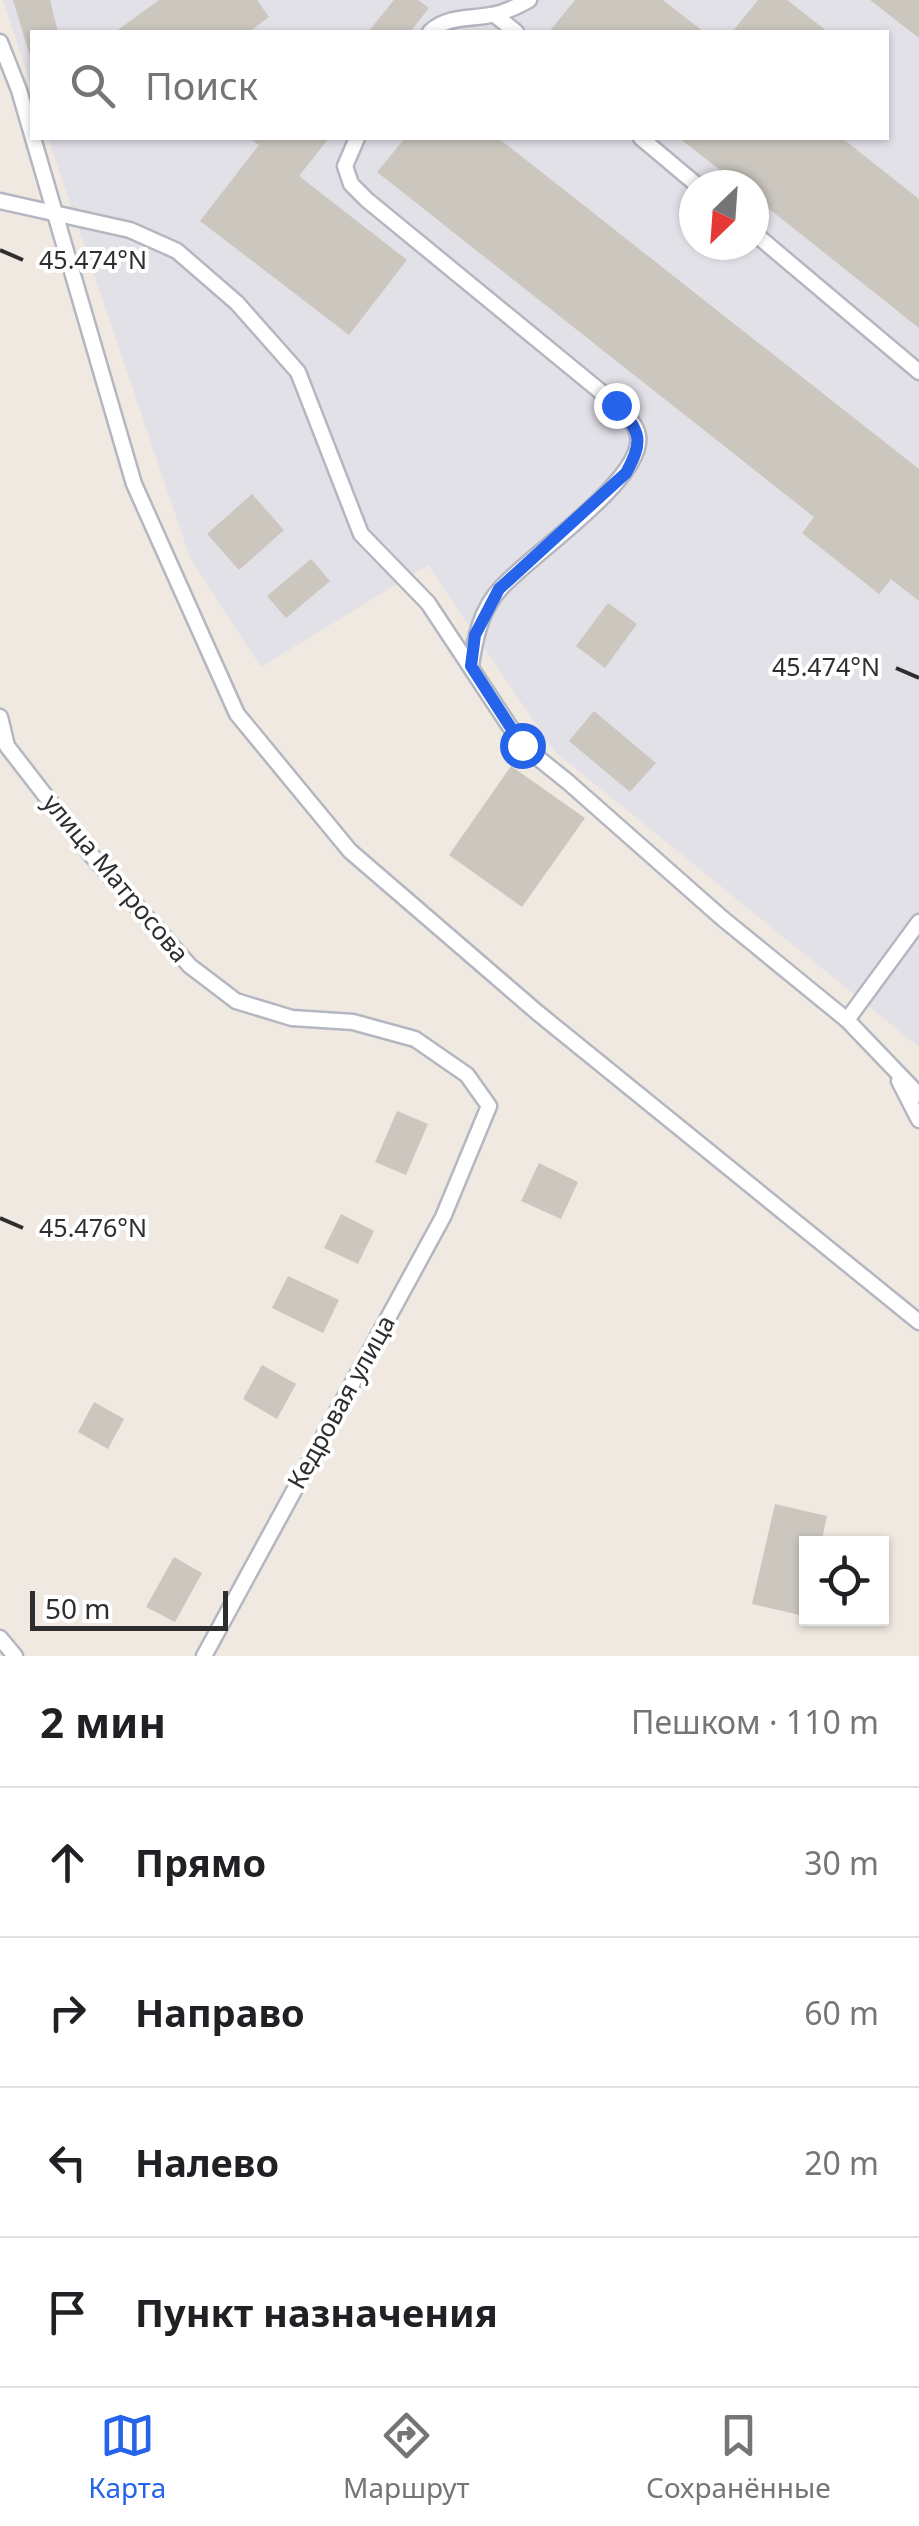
<!DOCTYPE html>
<html lang="ru">
<meta charset="utf-8">
<style>
:root{--surface:#fff;--page:#f2f2f2;--text:#202124;--muted:#757577;--line:#e0e0e0;--accent:#2563eb}
body{margin:0;font-family:"Noto Sans",sans-serif;background:var(--page);color:var(--text)}
.controls{position:absolute;right:30px;bottom:30px;display:grid;overflow:hidden;border-radius:0px;box-shadow:0 2px 8px #0004}
.controls button{width:90px;height:90px;display:grid;place-items:center;padding:0;border:0;border-bottom:2px solid var(--line);background:var(--surface);color:var(--text);font:50px sans-serif}
.compass{position:absolute;left:679px;top:170px;width:90px;height:90px;border-radius:50%;background:var(--surface);box-shadow:0 2px 8px #0004;rotate:205deg}
.scale{position:absolute;left:30px;bottom:25px;width:198px;box-sizing:border-box;padding-left:10px;border:5px solid #2e2e2e;border-top:0;font-size:28px;line-height:35px;white-space:nowrap;color:#2e2e2e;-webkit-text-stroke:8px #fff;paint-order:stroke}
.stop{position:absolute;width:30px;height:30px;margin:-22px;border:8px solid #2563eb;border-radius:50%;background:#fff}
.stop.end{background:#2563eb;border-color:#fff;box-shadow:0 2px 10px #0008}
.list{margin:0;padding:0;list-style:none}
h2{display:flex;justify-content:space-between;align-items:center;height:130px;margin:0;padding:0 40px;font-size:42px}
h2 small{font-size:32px;font-weight:400;color:var(--muted)}
.list li{display:grid;grid-template-columns:65px 1fr auto;gap:30px;align-items:center;box-sizing:border-box;height:150px;padding:0 40px;border-top:2px solid var(--line)}
.list b{display:block;font-size:38px;white-space:nowrap}
.list em{font-size:32px;font-style:normal;color:var(--muted)}
.icon{flex:none;width:55px;height:55px;fill:none;stroke:currentColor;stroke-width:2;stroke-linecap:round;stroke-linejoin:round}
.map{position:relative;flex:none;width:919px;height:1656px;overflow:hidden}
.search{position:absolute;background:var(--surface);box-shadow:0 2px 8px #0004;left:30px;right:30px;top:30px;height:110px;display:flex;align-items:center;gap:25px;box-sizing:border-box;padding:0 35px;border-radius:0px;color:var(--muted);font-size:38px}
.sheet{height:730px;background:var(--surface)}
nav{display:flex;justify-content:space-around;align-items:center;box-sizing:border-box;height:140px;border-top:2px solid var(--line);background:var(--surface);font-size:28px;color:var(--muted)}
nav a{display:grid;justify-items:center;gap:5px}
nav .on{color:var(--accent)}
.map>svg:first-child{display:block}
.industrial{fill:#e3e1e8;fill-rule:evenodd}
.building{fill:#cbc7bf}
.lines{fill:none;stroke-linecap:round;stroke-linejoin:round}
.service-casing{stroke:#b4b7c1;stroke-width:19}
.service{stroke:#fff;stroke-width:14}
.route{stroke:#2563eb;stroke-width:12}
.ticks{fill:none;stroke:#2e2e2e;stroke-width:4}
.labels{text-anchor:middle;stroke-width:8;stroke-linejoin:round;paint-order:stroke}
.street-label{font-size:25px;fill:#2e2e2e;stroke:#fff}
.ticks-label{font-size:25px;text-anchor:middle;fill:#2e2e2e;stroke:#fff;stroke-width:8;stroke-linejoin:round;paint-order:stroke}
</style>
<div class="map">
<svg width="919" height="1656" viewBox="0 0 919 1656">
<rect width="100%" height="100%" fill="#efe9e1"/>
<path class="industrial" d="M3,0h916v1047l-365,-296 -126,-186 -167,102 -71,-109 -142,-420h838v-106h-854v57zM694,185h60v60h-60z"/>
<g class="building">
<path d="M13,0h37l8,32h-26v31z"/>
<path d="M159,0h98l12,17 -20,15h-134z"/>
<path d="M394,0h24l11,8 -19,24h-42z"/>
<path d="M575,0h88l41,32h-155z"/>
<path d="M758,0h29l41,32h-96z"/>
<path d="M870,0h49v38z"/>
<path d="M249,138h80l-30,38 108,84 -58,75 -149,-114 59,-76z"/>
<path d="M405,138h93l421,331v132l-28,-22 -12,15 -77,-61 12,-16 -437,-345z"/>
<path d="M679,138h163l77,61v129l-165,-131v-12h-15z"/>
<path d="M252,494l32,36 -45,40 -32,-36z"/>
<path d="M311,559l19,22 -44,37 -19,-22z"/>
<path d="M608,603l29,21 -32,44 -29,-22z"/>
<path d="M594,711l62,52 -26,29 -61,-51z"/>
<path d="M511,766l74,52 -63,89 -73,-52z"/>
<path d="M397,1111l31,13 -22,51 -31,-13z"/>
<path d="M539,1163l39,19 -17,37 -40,-18z"/>
<path d="M341,1214l33,17 -16,33 -34,-16z"/>
<path d="M288,1276l51,24 -16,33 -51,-25z"/>
<path d="M262,1365l34,19 -19,35 -34,-20z"/>
<path d="M94,1402l30,17 -16,30 -30,-17z"/>
<path d="M775,1504l52,12 -6,28h-15l-2,72 -52,-12z"/>
<path d="M174,1557l28,16 -27,49 -29,-15z"/>
</g>
<g class="lines">
<defs>
<g id="service">
<path d="M495,15l21,17"/>
<path d="M430,32c16,-16 40,-13 61,-17 13,-2 27,-9 38,-15"/>
<path d="M0,42l19,48 115,394 103,230 113,137 188,162 381,309"/>
<path d="M357,138l-12,28 6,18 16,16 250,205c8,9 19,18 21,31 7,43 -109,120 -137,152 -20,21 -26,50 -30,78"/>
<path d="M641,138l56,47"/>
<path d="M0,201l130,29 47,21 60,52 61,69 63,162 67,69 94,142 46,37 154,136 125,102 72,75"/>
<path d="M754,233l165,139"/>
<path d="M0,717l7,29 85,110 98,110 46,35 56,17 61,4 62,17 52,36 22,31 -46,111 -239,439"/>
<path d="M847,1020l72,-98"/>
<path d="M899,1081l20,39"/>
<path d="M0,1638l15,18"/>
</g>
</defs>
<use href="#service" class="service-casing"/>
<use href="#service" class="service"/>
</g>
<g class="lines">
<path class="route" d="M522,745l-51,-79 4,-31 24,-46 127,-116c18,-32 15,-42 -10,-68"/>
</g>
<path class="ticks" d="M0,250l23,10M896,668l23,10M0,1218l23,10"/>
<g class="labels">
<g class="street-label">
<text transform="translate(116 878) rotate(50)" y="9">улица Матросова</text>
<text transform="translate(341 1402) rotate(-61)" y="9">Кедровая улица</text>
</g>
</g>
<g class="ticks-label">
<text x="93" y="269">45.474°N</text>
<text x="826" y="676">45.474°N</text>
<text x="93" y="1237">45.476°N</text>
</g>
</svg>
<div class="controls">
<button><svg class="icon" aria-label="locate" viewBox="0 0 24 24"><circle cx="12" cy="12" r="6"/><path d="M12 2v4M12 18v4M2 12h4M18 12h4"/></svg></button>
</div>
<svg class="compass" viewBox="-18 -18 36 36"><path d="M0-13l5 13h-10z" fill="#e53935"/><path d="M0 13l5-13h-10z" fill="#757577"/></svg>
<div class="scale">50 m</div>
<div class="stop" style="left:522px;top:745px"></div>
<div class="stop end" style="left:616px;top:405px"></div>
<div class="search"><svg class="icon" aria-label="search" viewBox="0 0 24 24"><circle cx="10" cy="10" r="6"/><path d="M15 15l6 6"/></svg>Поиск</div>
</div>
<section class="sheet">
<h2>2 мин<small>Пешком · 110 m</small></h2>
<ul class="list">
<li><svg class="icon" aria-label="ahead" viewBox="0 0 24 24"><path d="M12 20V5M6 11l6-6 6 6"/></svg><div><b>Прямо</b></div><em>30 m</em></li>
<li><svg class="icon" aria-label="right" viewBox="0 0 24 24"><path d="M7 20v-9h11M14 6l5 5-5 5"/></svg><div><b>Направо</b></div><em>60 m</em></li>
<li><svg class="icon" aria-label="left" viewBox="0 0 24 24"><path d="M17 20v-9H6M10 6l-5 5 5 5"/></svg><div><b>Налево</b></div><em>20 m</em></li>
<li><svg class="icon" aria-label="arrive" viewBox="0 0 24 24"><path d="M6 21V4h12l-3 4 3 4H6"/></svg><div><b>Пункт назначения</b></div></li>
</ul>
</section>
<nav>
<a class="on"><svg class="icon" aria-label="map" viewBox="0 0 24 24"><path d="M3 6l6-2 6 2 6-2v14l-6 2-6-2-6 2zM9 4v14M15 6v14"/></svg>Карта</a>
<a><svg class="icon" aria-label="directions" viewBox="0 0 24 24"><path d="M12 3l9 9-9 9-9-9zM9 14v-3h6M13 9l2 2-2 2"/></svg>Маршрут</a>
<a><svg class="icon" aria-label="saved" viewBox="0 0 24 24"><path d="M7 4h10v16l-5-4-5 4z"/></svg>Сохранённые</a>
</nav>
